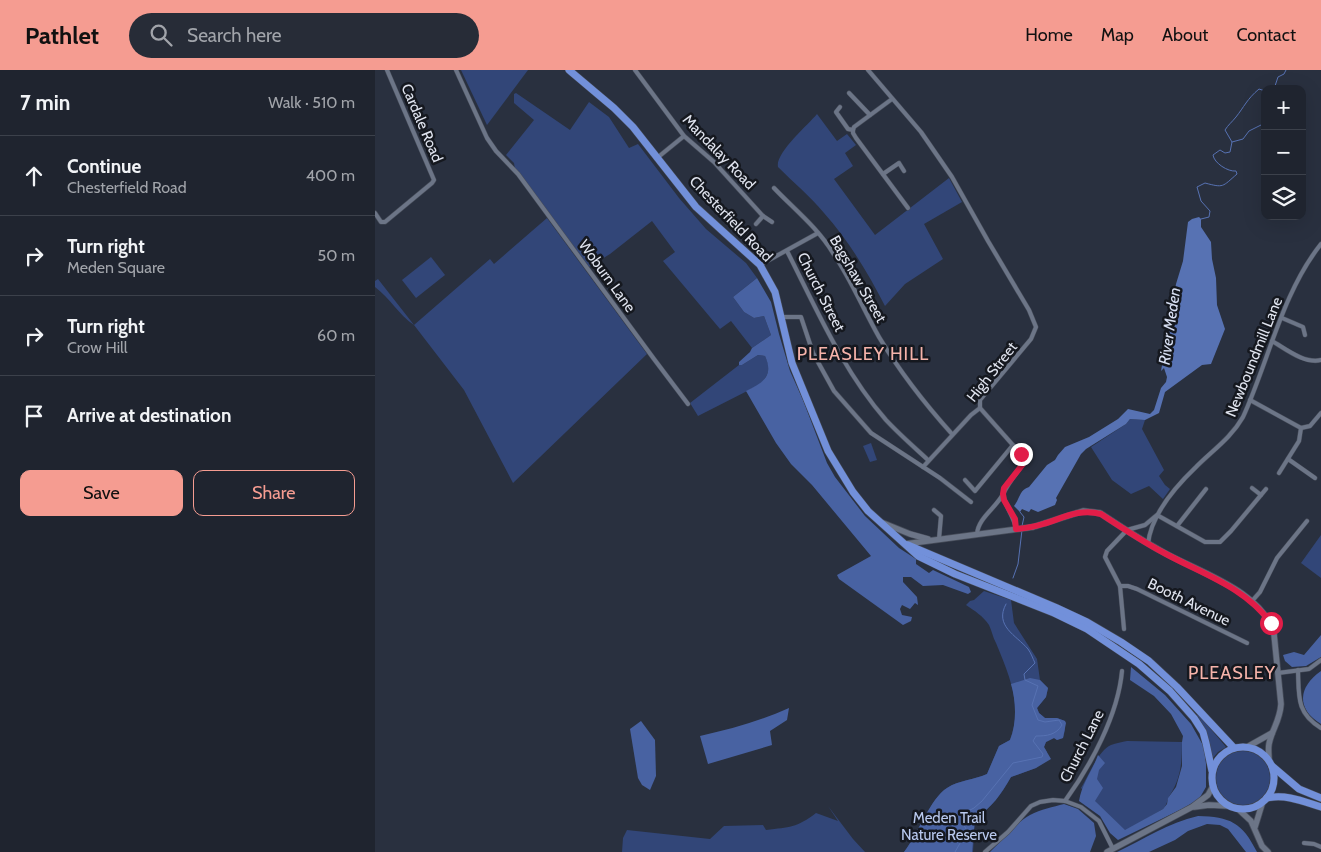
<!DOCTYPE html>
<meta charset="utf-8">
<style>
:root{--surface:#1f242f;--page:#272c37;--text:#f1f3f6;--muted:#a1a4aa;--line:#3c414b;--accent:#f59c91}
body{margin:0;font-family:Cabin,sans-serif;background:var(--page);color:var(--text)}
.controls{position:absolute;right:15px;top:15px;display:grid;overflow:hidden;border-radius:10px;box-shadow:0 5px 20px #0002}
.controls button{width:45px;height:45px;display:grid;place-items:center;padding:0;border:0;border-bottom:1px solid var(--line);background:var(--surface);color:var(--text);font:25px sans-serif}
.stop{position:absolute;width:15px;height:15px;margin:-11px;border:4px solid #e11d48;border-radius:50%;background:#fff}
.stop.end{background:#e11d48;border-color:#fff;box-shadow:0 1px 5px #0008}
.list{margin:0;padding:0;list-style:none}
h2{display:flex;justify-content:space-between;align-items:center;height:65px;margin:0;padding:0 20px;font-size:21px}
h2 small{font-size:16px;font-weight:400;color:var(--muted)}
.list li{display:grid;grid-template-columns:32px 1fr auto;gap:15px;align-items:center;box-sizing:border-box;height:80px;padding:0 20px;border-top:1px solid var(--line)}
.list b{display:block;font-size:19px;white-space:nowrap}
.list p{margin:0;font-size:16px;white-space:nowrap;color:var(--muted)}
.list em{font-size:16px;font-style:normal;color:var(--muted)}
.actions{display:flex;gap:10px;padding:15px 20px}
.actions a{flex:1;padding:11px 0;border:1px solid var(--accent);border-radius:10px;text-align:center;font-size:18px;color:var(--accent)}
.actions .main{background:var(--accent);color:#111}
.icon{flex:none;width:28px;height:28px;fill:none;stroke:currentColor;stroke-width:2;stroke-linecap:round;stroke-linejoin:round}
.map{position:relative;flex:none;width:946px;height:782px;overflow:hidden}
header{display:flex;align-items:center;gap:30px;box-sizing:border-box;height:70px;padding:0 25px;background:var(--accent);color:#111}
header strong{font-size:24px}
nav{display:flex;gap:28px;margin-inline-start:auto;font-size:18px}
.search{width:350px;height:45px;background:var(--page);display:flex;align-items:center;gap:12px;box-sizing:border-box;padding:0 18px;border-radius:28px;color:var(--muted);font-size:19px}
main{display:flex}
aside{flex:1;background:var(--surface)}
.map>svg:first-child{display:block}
.green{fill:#324678}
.forest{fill:#4862a2}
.water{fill:#5772b3}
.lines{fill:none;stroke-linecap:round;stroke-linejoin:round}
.stream{stroke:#5772b3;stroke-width:1}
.street-casing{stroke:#474d5a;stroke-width:5}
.secondary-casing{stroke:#474d5a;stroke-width:7}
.highway-casing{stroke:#474d5a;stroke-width:8}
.street{stroke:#6c7587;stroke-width:4}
.secondary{stroke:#6c7587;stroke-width:5.5}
.highway{stroke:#7290da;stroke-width:7}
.route{stroke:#e11d48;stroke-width:6}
.labels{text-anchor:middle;stroke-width:5;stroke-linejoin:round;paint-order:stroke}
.street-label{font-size:15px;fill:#e0e4ef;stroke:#15181f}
.park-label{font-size:15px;fill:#b9c9ee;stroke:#15181f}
.water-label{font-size:16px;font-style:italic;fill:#d9e1f4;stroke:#15181f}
.quarter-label{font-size:18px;letter-spacing:1px;fill:#f6b3aa;stroke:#15181f}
</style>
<header>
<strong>Pathlet</strong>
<div class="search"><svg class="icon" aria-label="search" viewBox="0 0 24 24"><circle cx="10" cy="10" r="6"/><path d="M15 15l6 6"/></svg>Search here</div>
<nav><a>Home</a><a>Map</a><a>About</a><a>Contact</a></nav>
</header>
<main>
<aside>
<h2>7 min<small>Walk · 510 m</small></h2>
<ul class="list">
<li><svg class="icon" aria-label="ahead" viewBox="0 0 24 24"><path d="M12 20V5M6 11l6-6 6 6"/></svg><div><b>Continue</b><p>Chesterfield Road</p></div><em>400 m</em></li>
<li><svg class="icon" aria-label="right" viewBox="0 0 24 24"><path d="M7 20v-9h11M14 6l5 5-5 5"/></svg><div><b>Turn right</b><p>Meden Square</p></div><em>50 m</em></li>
<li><svg class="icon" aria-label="right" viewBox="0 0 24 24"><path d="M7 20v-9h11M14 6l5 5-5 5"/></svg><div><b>Turn right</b><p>Crow Hill</p></div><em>60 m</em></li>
<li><svg class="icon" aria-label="arrive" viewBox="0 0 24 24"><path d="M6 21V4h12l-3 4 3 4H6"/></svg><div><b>Arrive at destination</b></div></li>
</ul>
<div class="actions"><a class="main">Save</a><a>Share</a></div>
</aside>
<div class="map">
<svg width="946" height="782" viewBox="0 0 946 782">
<rect width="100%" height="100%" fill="#29303f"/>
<g class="green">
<path d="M86,0h67l-41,55z"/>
<path d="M141,23l54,37 19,-28 20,15 20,31 9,-4 41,54 27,31 40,34 11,15 -24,19 11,15 10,6 10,-2 7,19 -19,13 -21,-27 -11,8 -57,-68 12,-9 -23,-31 -42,33 -21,13 -3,-3 -71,-95 -1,-6 -8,-8 28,-35 -20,-17v-9z"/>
<path d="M442,44l20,27 10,-7 9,11 -11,8 8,13 -19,13 41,56 74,-57 13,24 -38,22 19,35 -38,25 -20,22c-17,-33 -36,-65 -61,-93 -14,-17 -31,-31 -46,-46 -3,-14 30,-42 39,-53z"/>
<path d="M172,148l100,136 -134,129 -49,-93 -50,-65c-15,-10 -24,-27 -39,-38v-6l3,-2 36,46 76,-66 4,5z"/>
<path d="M56,187l14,18 -29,23 -14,-18z"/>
<path d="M383,285l7,1c6,12 4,20 -6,29l-61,31 -8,-13 49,-38h3z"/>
<path d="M755,349l15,1 -3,9 22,41 -5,6 6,9 5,4 -7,10 -14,-13 -18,8 -19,-14 -21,-33 35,-23z"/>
<path d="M496,373l6,17 -7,2 -7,-16z"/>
<path d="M946,465v43l-20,-15z"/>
<path d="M609,521l27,9 3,23 23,36 3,21 8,8 -2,9 -9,11 2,5 6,5h12l8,3v9l-2,8 -6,2 -3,-2 -8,4 -2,5 3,5 -11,16 -25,9c-9,16 -20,32 -36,41l-2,34h-69c13,-16 27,-54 43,-64 12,-8 27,-8 40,-14l12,-28 11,-6c13,-35 -1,-65 -14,-97 -3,-5 -4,-12 -7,-18 -6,-9 -14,-14 -23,-20l4,-4 4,-1z"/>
<path d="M823,644l28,33 -8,5 -6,7c-1,-18 -6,-29 -15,-44z"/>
<path d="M752,671l55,1c0,20 -1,36 -12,53 -3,5 -3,10 -7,14l-38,22 -44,-43c8,-13 17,-37 30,-43 5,-2 11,-3 16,-4z"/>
<circle cx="868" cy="708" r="27"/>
<path d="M453,736l25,33 12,13h-243l1,-14 4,-8 83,9 14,-13 39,-1 3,5c24,-3 30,-2 50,-17l22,8z"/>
</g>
<g class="forest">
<path d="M382,208l14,24 8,32 11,37 13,29 24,63 8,14 30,39 34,32 17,11v5l13,9 4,-3 36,17 2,5 -3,2 -25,-9 -20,1 -12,-9h-8v5l14,15 1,8 -3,-2 -5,6 -8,-4 -2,4 2,6 10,2 -1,4 -8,4 -64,-46 -2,-4 34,-19 -59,-71 -21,-21 -15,-21 -30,-52c17,-8 28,-15 19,-35l-7,-1 -16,10h-3v-3l11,-10 2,-4 19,-13 -7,-19 -10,2 -10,-6 -11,-15z"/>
<path d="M946,565v22l-15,9 -14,1 -7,-6 -2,-6 11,-3 10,3z"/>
<path d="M756,597l34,28 26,29 13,23 2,17v23l-7,12 -17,10 -64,31 -8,-7 -10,-17 -21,-15c3,-18 13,-29 19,-46l7,8 -6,7 -2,9 6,9 -8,13 30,29 38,-21 4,-5 1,-6 8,-11 6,-21v-24l1,-6 -12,-22 -17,-18 -24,-16z"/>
<path d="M946,601v53c-25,-15 -23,-37 0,-53z"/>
<path d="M655,608l10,2 8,8 -2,9 -9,11 2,5 6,5h12l8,3 1,2 -3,15 -6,2 -3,-2 -8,4 -2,5 7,12 -15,9 -25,9c-10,17 -19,31 -36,41l-3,34h-68c13,-16 27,-55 43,-64 12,-8 27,-8 40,-14l12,-28 11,-6c7,-17 6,-39 1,-56z"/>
<path d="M414,638l-2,12 -17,11 2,14 -64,19 -8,-28c31,-7 60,-15 89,-28z"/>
<path d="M266,651l14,19 1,36 -6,14 -8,-5 -4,-7 -8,-49z"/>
<path d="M689,734l14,5 16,14 2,13 -6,16h-100c13,-12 24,-28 40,-37 11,-6 23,-8 34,-11z"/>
<path d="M823,746c32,1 44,6 59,36h-11l-18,-23 -8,-4 -13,-1 -19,7 -13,9 -26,12h-32c27,-13 51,-29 81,-36z"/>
</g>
<path class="water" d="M824,147l2,2v8l10,15 1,17 4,19 1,27 8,24 -14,35 -9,1 -37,27 -6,21 -14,7 -15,-1 -4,5 -40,25 -5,5 -25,44 1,2 -2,5 -17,7 -7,-3 -2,3 -7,-3 -2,3 -6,-6c6,-7 5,-16 15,-19l18,-22 8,-5 3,-5 7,-8 24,-10 29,-18 10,-10 22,5 4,-4 7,-22 5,-6 1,-5 -3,-9 -3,3 15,-87 7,-23 5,-39 4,-3z"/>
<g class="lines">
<g class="stream">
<path d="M899,19l4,-12 6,-3 2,-4"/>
<path d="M857,72l11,-3 6,-8 16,-8"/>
<path d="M826,149l8,-2 1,-6 -9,-10 -4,-14 8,-4c19,5 17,4 32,-9l-1,-3c-8,1 -22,-8 -23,-16l7,-5 5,3 5,-1 2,-10 -7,-12c3,-5 7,-8 11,-13 8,-10 11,-18 23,-28l6,2"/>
<path d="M645,442l4,5 -2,9"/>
<path d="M638,508l5,-14 4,-34"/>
<path d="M580,782l12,-21 -4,-8 1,-10 10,-5 8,-7 31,-38 29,-6 1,-3 -10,-13 3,-5c11,0 20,-1 26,-11l-3,-5 -14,2 -7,-2 -6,-15 6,-19 -13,-6 -1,-6 11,-11c-2,-4 -4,-10 -7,-14 -12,-14 -34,-23 -22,-45"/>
</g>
<defs>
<g id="street">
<path d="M81,0l31,68 9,13 22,23 136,185 34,45"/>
<path d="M260,0l49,66 30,26 49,54 9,6"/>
<path d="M493,0l53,62 31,45 36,64 41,69 7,17 -5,12 -51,61v8"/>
<path d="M474,23l21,22"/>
<path d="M465,37l-4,5 12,17 5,1v3l3,5 52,70"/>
<path d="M478,60l1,-3 38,-28"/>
<path d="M282,88l27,-22"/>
<path d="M508,104l16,-11 5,8"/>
<path d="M399,118c20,21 44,40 59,65 18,26 30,56 46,84 21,35 46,67 73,97"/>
<path d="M0,143l6,9h4l47,-39 2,-3 -47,-110"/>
<path d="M381,154l7,-8"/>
<path d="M412,181c29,57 56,120 99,169 13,14 28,27 42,40"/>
<path d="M385,195l58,-32"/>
<path d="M407,247h19l12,36 21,38 37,42 69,45 31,24"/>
<path d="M907,248l21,9 2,8"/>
<path d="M897,271c14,8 32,23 49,19"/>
<path d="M875,330l51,28 9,-2 11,-13"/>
<path d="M913,389l27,19"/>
<path d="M548,397l48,-52 9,-7"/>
<path d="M904,403l20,-32 2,-13"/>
<path d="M590,410l10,11 38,-46"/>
<path d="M877,418l9,7"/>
<path d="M628,424c2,13 11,22 13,35"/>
<path d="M559,440l7,6 -2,23"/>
<path d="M802,456l29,-37"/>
<path d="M602,464c1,-16 19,-26 26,-40 6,-12 12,-19 20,-30l-2,-10 -41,-46"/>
<path d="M773,474c3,-29 27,-57 48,-77 17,-17 35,-29 47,-50 26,-57 39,-124 78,-173"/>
<path d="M745,516h8l9,3 110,54"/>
<path d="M877,531l8,-9 17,-34 30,-37"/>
<path d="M749,559l-4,-43 -15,-29 2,-6 20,-21 18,-5 12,-10 48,27h15l11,-11 35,-42"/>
<path d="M923,600c1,26 -2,43 23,58"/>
<path d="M903,603l31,-4 12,-9"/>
<path d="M690,731c26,-36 53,-86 57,-130"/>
<path d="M929,773l10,1 7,3"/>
<path d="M610,782l23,-20 23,-26 9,-4 13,-2 12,1 16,6 18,14 14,28"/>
</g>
<g id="secondary">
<path d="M508,453l27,11 18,5"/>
<path d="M530,474l128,-17 50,-16 17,2c21,14 41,27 63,39 35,20 100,39 111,82l7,70c-1,17 -9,25 -12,40 -1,5 0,11 0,17"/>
<path d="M872,677l25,-14"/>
<path d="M819,737l15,-2 20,1"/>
<path d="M863,739l13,12 11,25 6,6"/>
<path d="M880,757l8,-26"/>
<path d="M732,782l85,-45 16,-12 5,-9"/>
</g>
<g id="highway">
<path d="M194,0l45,38 19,19 63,80 64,58 15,27 17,71 36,88 25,41 15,19 50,45 37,18 99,39 33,16 52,35 31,27 24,27 9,14 3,11 6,28"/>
<path d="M533,475l149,63 30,14 34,20 28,19 28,26 57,61"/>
<circle cx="868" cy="708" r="31"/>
<path d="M897,696l27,23 22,9"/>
<path d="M892,728c19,-4 35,3 54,9"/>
</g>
</defs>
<use href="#street" class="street-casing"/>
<use href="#secondary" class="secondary-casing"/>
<use href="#highway" class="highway-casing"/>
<use href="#street" class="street"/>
<use href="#secondary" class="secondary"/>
<use href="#highway" class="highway"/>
</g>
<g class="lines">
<path class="route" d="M646,384l2,10 -19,24 -1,6 1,6 11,19 1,10c10,-1 18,-2 27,-5 20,-6 37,-16 58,-10 21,14 42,28 65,40 39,21 78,33 105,69"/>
</g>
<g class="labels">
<g class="street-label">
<text transform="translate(47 53) rotate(67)" y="5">Cardale Road</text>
<text transform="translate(344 82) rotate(46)" y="5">Mandalay Road</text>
<text transform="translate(356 149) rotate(46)" y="5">Chesterfield Road</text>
<text transform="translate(232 206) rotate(54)" y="5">Woburn Lane</text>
<text transform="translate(483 209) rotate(60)" y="5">Bagshaw Street</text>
<text transform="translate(446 222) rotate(63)" y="5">Church Street</text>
<text transform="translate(879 287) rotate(-68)" y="5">Newboundmill Lane</text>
<text transform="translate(617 302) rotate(-52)" y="5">High Street</text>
<text transform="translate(814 532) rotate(26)" y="5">Booth Avenue</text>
<text transform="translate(707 676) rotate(-63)" y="5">Church Lane</text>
</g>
<g class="park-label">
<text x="574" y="753">Meden Trail<tspan x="574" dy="17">Nature Reserve</tspan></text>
</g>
<g class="water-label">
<text transform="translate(794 256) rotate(-82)" y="6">River Meden</text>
</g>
<g class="quarter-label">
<text x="488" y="290">PLEASLEY HILL</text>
<text x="857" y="609">PLEASLEY</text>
</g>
</g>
</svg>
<div class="controls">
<button>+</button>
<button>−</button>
<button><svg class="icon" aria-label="layers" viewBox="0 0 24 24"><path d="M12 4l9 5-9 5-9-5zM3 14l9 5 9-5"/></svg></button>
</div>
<div class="stop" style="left:896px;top:553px"></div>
<div class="stop end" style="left:646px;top:384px"></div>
</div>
</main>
